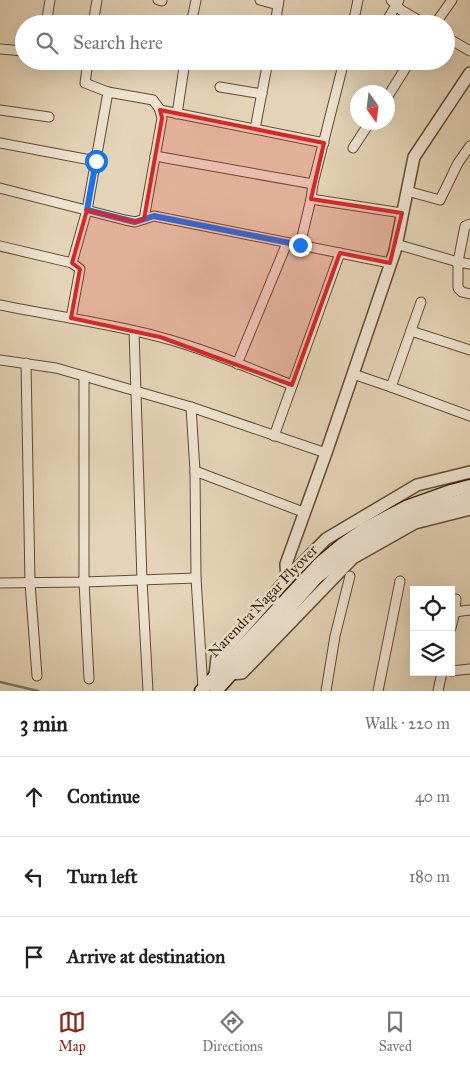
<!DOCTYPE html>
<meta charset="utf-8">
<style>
:root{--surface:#fff;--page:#f6f6f6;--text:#222;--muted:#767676;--line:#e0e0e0;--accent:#8f2418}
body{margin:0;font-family:"IM FELL Great Primer",serif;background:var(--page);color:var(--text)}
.controls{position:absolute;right:15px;bottom:15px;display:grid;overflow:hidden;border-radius:0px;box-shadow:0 5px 20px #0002}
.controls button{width:45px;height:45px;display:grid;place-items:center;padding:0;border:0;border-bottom:1px solid var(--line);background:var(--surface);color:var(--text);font:25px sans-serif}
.compass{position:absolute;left:350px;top:85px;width:45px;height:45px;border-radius:50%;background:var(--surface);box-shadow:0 5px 20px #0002;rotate:166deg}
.stop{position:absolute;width:15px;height:15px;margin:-11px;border:4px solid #1a73e8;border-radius:50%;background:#fff}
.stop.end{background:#1a73e8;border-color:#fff;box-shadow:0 1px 5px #0008}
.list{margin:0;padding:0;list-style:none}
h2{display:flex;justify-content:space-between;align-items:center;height:65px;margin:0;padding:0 20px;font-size:21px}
h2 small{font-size:16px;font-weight:400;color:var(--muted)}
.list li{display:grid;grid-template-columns:32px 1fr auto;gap:15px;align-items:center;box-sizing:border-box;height:80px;padding:0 20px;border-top:1px solid var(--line)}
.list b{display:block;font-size:19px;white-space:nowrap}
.list em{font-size:16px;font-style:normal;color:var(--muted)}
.icon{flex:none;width:28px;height:28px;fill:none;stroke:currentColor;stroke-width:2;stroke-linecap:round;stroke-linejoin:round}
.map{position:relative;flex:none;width:470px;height:691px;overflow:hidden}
.search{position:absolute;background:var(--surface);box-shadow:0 5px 20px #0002;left:15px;right:15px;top:15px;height:55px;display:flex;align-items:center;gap:12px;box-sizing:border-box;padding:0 18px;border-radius:28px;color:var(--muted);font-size:19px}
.sheet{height:305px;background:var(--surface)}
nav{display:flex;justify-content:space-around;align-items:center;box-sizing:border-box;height:70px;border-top:1px solid var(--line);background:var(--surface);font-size:14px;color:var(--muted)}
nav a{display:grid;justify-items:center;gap:2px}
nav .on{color:var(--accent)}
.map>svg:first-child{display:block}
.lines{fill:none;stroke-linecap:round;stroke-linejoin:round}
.stream{stroke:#70796d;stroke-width:2.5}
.minor-casing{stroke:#624a2f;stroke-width:11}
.tertiary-casing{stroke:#624a2f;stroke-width:14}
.secondary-casing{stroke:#361d02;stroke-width:15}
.minor{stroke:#ede2d0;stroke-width:9}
.tertiary{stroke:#ede2d0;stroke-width:11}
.secondary{stroke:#ede2d0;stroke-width:12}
.route{stroke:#1a73e8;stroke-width:6}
.marked{fill:#d62828;fill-opacity:0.2;stroke:#d62828;stroke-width:4;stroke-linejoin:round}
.labels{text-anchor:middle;stroke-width:5;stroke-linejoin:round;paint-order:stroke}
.street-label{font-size:15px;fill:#361d02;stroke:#ede2d0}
</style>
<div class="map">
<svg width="470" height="691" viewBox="0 0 470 691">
<rect width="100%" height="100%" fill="#e4d3b6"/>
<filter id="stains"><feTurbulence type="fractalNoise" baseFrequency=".004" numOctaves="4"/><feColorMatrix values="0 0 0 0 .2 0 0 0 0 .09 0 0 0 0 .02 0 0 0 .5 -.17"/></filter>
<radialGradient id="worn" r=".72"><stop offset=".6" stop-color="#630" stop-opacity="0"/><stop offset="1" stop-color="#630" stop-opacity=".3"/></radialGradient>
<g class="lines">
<path class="stream" d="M0,682l38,9"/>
<defs>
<g id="minor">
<path d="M158,0l4,1"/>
<path d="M260,0l18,5"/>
<path d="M391,0l10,10 24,14"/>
<path d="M46,24l4,-24"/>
<path d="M93,24l4,-24"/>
<path d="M191,24l5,-24"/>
<path d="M275,24l4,-24"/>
<path d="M353,24l5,-24"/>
<path d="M385,24l14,-24"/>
<path d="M435,24l17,-24"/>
<path d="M446,37l24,14"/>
<path d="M0,49l24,2"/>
<path d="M88,61l-3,22 23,9 45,8 6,8 3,10 -18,101"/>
<path d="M220,87l42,7"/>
<path d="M388,96l22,-35"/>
<path d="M0,110l49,7"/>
<path d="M160,110l164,33"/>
<path d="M177,114l8,-53"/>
<path d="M255,129l13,-68"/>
<path d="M0,143l96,18"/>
<path d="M353,148l17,-26"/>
<path d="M155,156l158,28 -2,15 91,14"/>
<path d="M313,184l31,-123"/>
<path d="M0,188l125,32 10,2 19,-6 236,47"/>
<path d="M407,191l33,9 18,-37 12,-17"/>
<path d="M396,244l62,18 7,-36 5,-2"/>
<path d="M300,245l11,-46"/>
<path d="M0,246l72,17 15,-53 21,-118"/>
<path d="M470,264l-12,-2v26l4,4 8,2"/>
<path d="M0,305c53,11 108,18 160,32 45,12 89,31 132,48"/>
<path d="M71,318l9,-49 -8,-6"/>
<path d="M134,331l8,249 6,111"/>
<path d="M411,331l59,19"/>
<path d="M0,360l56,8 135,39 4,64 1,107 7,111"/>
<path d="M26,363l4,220 7,93"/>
<path d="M237,364l50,-121"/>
<path d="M353,374l38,13 30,-85"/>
<path d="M84,376v206l5,97"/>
<path d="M391,387l79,29"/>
<path d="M191,407l135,46"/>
<path d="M274,436l66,-183"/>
<path d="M195,471l108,41"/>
<path d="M0,583l84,-1 112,-4"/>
<path d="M456,599l-1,13 15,-2"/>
<path d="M451,628l4,-16"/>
<path d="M451,671l19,-2"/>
<path d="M326,691l9,-55 15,-60"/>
<path d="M378,691l22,-110"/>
<path d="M438,691l4,-19"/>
</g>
<g id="tertiary">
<path d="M287,579l-1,-15 40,-111 69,-202 19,-94 56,-84"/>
<path d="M230,674l12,-1 111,-115 62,-35 55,-14"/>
<path d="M215,675l2,-17 70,-79 39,-40 91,-54 53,-13"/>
</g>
<g id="secondary">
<path d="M201,691l119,-128 23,-19 23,-16 40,-21 45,-16 19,-5"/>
<path d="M216,691l101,-114 38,-29 19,-13 40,-20 29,-10 27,-7"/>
</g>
</defs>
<use href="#minor" class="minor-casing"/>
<use href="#tertiary" class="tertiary-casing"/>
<use href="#secondary" class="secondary-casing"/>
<use href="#minor" class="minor"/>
<use href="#tertiary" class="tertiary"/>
<use href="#secondary" class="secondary"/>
</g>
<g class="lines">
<path class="route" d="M96,161l-9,49 48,12 19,-6 146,29"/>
</g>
<path class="marked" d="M160,110l164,33 -13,56 91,14 -12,50 -50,-10 -48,132 -132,-48 -89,-19 9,-49 -8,-6 15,-53 48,12 9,-3 18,-101z"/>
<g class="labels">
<g class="street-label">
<text transform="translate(263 601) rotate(-46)" y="5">Narendra Nagar Flyover</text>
</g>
</g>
<rect width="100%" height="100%" filter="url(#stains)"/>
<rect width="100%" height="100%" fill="url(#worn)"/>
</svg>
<div class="controls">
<button><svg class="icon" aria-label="locate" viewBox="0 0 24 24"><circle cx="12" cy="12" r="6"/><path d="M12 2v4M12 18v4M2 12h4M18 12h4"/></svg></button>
<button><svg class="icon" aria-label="layers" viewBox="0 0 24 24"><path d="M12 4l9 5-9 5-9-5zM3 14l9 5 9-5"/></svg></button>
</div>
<svg class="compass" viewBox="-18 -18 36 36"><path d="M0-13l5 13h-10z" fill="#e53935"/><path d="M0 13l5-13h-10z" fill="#767676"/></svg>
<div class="stop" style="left:96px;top:161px"></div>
<div class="stop end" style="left:300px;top:245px"></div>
<div class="search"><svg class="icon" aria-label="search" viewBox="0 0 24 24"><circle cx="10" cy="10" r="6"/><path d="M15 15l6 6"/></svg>Search here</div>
</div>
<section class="sheet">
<h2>3 min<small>Walk · 220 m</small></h2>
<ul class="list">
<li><svg class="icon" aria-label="ahead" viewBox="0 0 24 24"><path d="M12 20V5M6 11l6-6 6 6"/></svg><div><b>Continue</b></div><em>40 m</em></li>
<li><svg class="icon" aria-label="left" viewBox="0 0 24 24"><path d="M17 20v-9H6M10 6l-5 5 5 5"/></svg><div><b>Turn left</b></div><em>180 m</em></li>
<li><svg class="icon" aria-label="arrive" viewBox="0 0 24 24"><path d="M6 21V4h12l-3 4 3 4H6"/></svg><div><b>Arrive at destination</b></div></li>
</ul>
</section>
<nav>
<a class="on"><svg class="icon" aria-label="map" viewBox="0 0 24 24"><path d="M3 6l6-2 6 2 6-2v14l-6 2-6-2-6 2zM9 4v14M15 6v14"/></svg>Map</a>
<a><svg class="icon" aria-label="directions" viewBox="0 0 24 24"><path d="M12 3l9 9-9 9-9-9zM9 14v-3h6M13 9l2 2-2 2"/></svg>Directions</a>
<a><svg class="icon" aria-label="saved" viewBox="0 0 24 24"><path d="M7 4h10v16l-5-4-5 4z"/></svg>Saved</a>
</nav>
